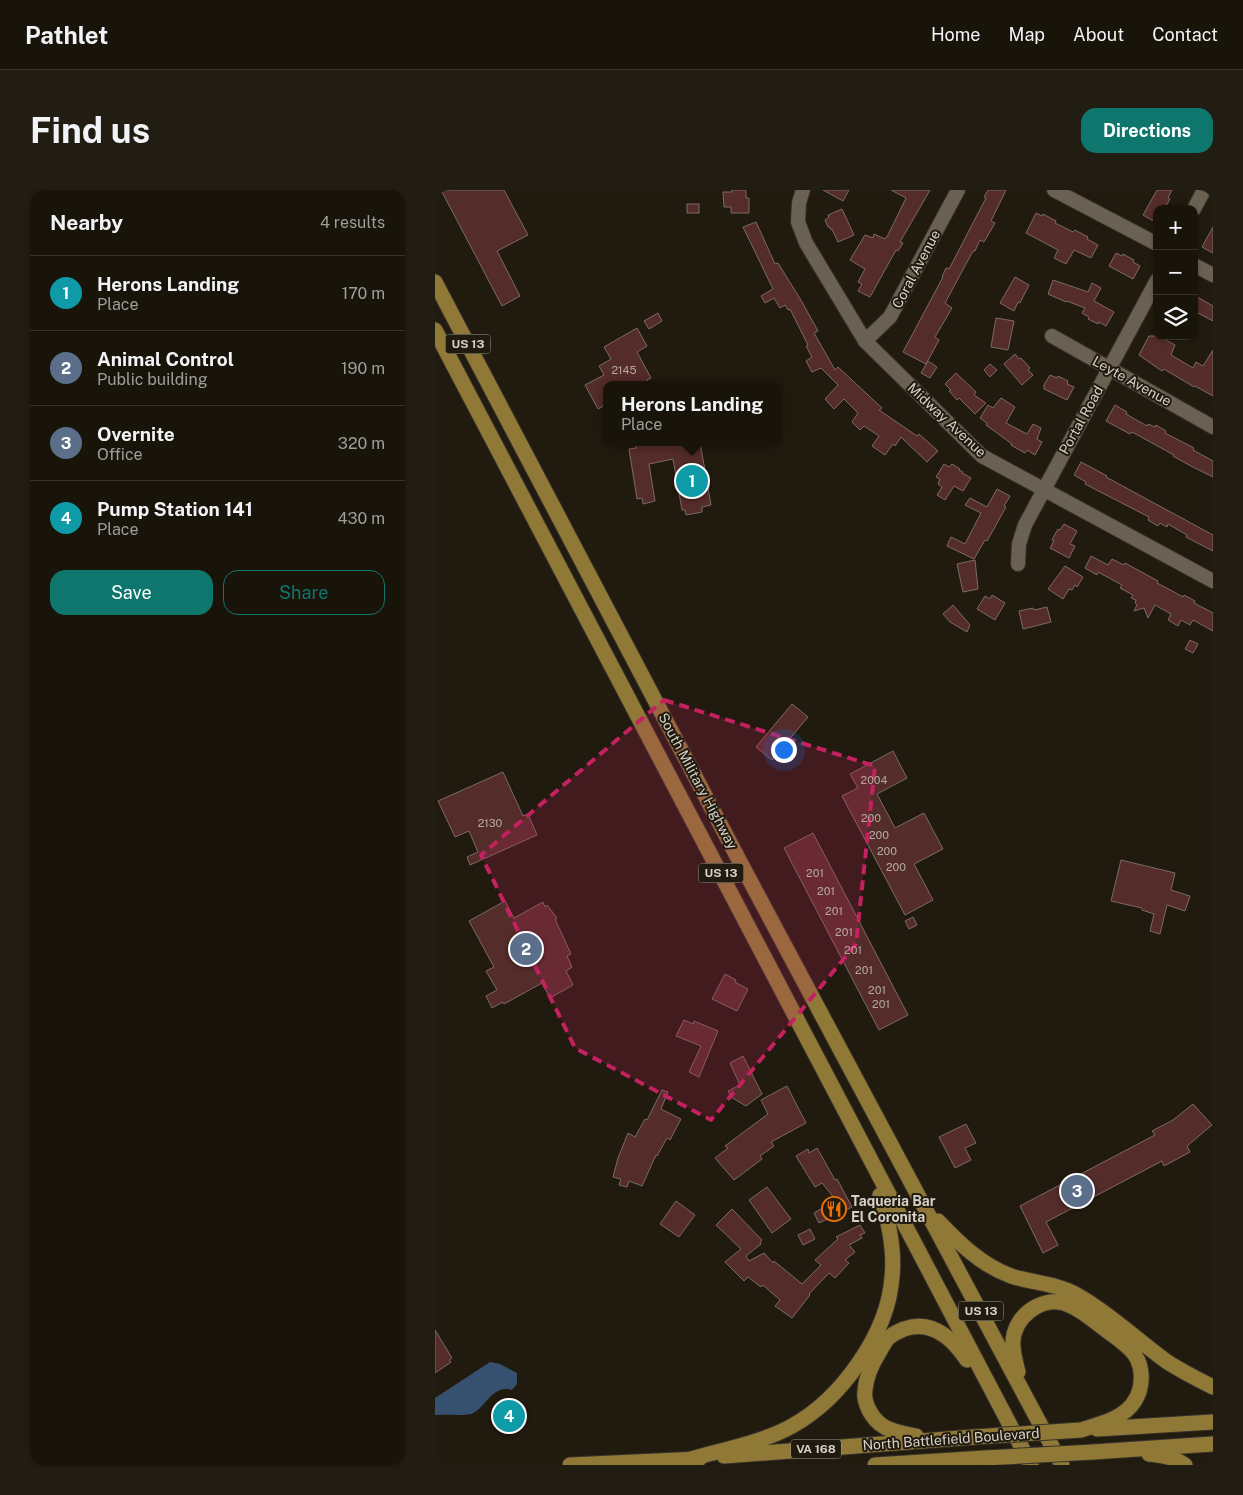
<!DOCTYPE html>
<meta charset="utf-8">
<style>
:root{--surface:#19140a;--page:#221d13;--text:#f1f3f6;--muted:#9f9e9c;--line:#37332b;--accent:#0f766e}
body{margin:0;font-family:"Public Sans",sans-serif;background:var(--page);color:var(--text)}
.controls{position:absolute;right:15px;top:15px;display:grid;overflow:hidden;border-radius:10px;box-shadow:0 1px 4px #0004}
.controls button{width:45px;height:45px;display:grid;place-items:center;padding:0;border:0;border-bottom:1px solid var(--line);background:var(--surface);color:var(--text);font:25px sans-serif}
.you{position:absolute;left:348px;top:559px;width:18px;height:18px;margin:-12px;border:4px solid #fff;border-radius:50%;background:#1a73e8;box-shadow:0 0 0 8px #1a73e833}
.badge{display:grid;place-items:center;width:32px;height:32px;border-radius:50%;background:var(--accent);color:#fff;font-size:16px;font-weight:700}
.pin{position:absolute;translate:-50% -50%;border:2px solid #fff;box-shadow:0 1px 5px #0006}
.popup{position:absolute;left:168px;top:191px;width:178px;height:65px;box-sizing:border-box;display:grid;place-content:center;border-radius:10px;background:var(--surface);filter:drop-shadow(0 1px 4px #0005);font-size:16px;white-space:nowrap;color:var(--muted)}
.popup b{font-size:19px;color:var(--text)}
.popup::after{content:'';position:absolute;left:50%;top:100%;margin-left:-10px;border:10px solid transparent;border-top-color:var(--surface)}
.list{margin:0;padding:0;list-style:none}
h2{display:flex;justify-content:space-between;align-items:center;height:65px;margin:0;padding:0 20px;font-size:21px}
h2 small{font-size:16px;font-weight:400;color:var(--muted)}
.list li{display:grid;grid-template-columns:32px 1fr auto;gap:15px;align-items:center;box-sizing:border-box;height:75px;padding:0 20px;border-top:1px solid var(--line)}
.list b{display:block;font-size:19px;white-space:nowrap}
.list p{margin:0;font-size:16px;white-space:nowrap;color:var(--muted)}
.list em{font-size:16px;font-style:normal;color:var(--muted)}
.actions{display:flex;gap:10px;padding:15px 20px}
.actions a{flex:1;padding:11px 0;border:1px solid var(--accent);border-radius:15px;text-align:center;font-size:18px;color:var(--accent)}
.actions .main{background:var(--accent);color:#fff}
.icon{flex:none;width:28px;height:28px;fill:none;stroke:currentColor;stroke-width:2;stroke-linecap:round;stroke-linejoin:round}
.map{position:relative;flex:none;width:778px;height:1275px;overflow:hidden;border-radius:15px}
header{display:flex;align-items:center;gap:30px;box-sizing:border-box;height:70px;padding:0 25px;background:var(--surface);border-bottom:1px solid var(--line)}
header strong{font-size:24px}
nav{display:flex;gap:28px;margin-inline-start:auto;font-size:18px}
.intro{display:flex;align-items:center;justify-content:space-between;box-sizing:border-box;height:120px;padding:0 30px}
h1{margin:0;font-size:35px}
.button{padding:12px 22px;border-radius:15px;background:var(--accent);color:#fff;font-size:18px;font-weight:700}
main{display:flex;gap:30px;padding:0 30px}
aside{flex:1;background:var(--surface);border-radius:15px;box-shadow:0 1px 4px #0004}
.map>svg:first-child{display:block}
.water{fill:#36516f}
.building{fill:#542c29;stroke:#7d6a68}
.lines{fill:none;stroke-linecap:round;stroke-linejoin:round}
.street-casing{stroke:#37322c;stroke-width:16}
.primary-casing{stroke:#37322c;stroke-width:17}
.street{stroke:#6a6153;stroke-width:14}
.primary{stroke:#907936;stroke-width:15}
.primary-bridge-casing{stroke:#37322c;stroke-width:17;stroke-linecap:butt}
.primary-bridge{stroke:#907936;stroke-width:15}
.marked{fill:#c32160;fill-opacity:0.2;stroke:#c32160;stroke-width:4;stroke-dasharray:10 6;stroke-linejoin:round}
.labels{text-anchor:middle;stroke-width:4;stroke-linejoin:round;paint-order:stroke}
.number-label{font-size:11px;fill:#b5a8a0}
.shield{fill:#211a0e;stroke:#9f9a90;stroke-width:1}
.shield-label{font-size:12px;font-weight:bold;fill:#d5d1c8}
.street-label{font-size:14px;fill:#d5d1c8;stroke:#211a0e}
.poi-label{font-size:14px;font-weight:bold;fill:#d5d1c8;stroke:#211a0e;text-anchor:start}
</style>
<header>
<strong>Pathlet</strong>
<nav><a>Home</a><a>Map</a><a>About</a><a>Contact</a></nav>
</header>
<div class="intro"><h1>Find us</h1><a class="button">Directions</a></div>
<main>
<aside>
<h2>Nearby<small>4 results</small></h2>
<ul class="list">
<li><span class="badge" style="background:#0f9aa8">1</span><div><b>Herons Landing</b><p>Place</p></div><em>170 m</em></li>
<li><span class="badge" style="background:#5c6f8a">2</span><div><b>Animal Control</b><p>Public building</p></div><em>190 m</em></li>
<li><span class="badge" style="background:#5c6f8a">3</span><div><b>Overnite</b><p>Office</p></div><em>320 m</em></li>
<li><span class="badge" style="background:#0f9aa8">4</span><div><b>Pump Station 141</b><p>Place</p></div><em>430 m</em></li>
</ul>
<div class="actions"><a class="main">Save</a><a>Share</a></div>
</aside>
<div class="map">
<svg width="778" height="1275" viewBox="0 0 778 1275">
<rect width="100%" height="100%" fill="#211a0e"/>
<path class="water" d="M55,1172l10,2 17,9v11l-5,6c-21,-6 -27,20 -41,24 -10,2 -25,0 -36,1v-17z"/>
<g class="building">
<path d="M6,0h63l24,45 -31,16 23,45 -18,10z"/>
<path d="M297,0h14v8h3v15h-18v-6h-7l-1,-15h9z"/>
<path d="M388,0h26l-6,11z"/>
<path d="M456,0h39l-30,52 3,1 -5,8 -2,-1 -26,47 -12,-6 4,-7 -4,-2 7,-13 -15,-9 15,-25 8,3 1,-4 11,5 3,-4 18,-37z"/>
<path d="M553,0h18l-15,31 4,2 -11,19 -4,-2 -5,11h-2l-28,52 7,5 -17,29 4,3 -13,24 -23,-12 40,-75h-1l4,-9 3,1 37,-71 -2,-1z"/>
<path d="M722,0h15l-4,8 2,1 -6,10h-7v14l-14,-8z"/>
<rect x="252" y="14" width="12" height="9"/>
<path d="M407,19l12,26 -16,7 -6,-13 -1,1 -1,-3h-2l-3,-7 4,-3 -1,-2z"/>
<path d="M601,23l6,3 1,-2 13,7 -1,2 18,9 2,-2 13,7 -1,2 11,6 -7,13 -17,-8 -8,14 -12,-6 4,-8 -32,-17z"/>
<path d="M321,32l19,42 3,-1 24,39 16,29 -4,2 21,37 3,-3 44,41 -3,2 38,26 2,-2 19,17 -11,11 -26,-25 -6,9 -2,-2 -8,11 -3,-2 -10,-7 7,-10 -15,-10 -4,4 -8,-8 6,-9 -14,-14 -10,10 -9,-10 13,-14 -17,-17 -9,4 -6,-11 6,-4 -6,-11 2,-1 -18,-36 -2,1 -3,-5 -5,3 -6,-10 -9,5 -4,-7 12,-7 -30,-62z"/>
<path d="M778,37v26l-11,-6z"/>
<path d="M681,63l6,3 1,-2 11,6 -1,2 7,4 -7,13 -24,-13z"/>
<path d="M580,87l14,8 -9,18 -2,-1 -4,9 -14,-8z"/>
<path d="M618,90l35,12 4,-9 9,5 -7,13 20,11 -8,14 -7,-4 -1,2 -10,-5 1,-2 -7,-4 3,-5 -18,-7 -1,1 -18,-8z"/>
<path d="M759,105l19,11v15l-19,-10z"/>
<path d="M223,123l4,8 -13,8 -5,-8z"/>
<path d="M561,128l18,3 -6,29 -17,-3z"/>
<path d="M202,138l10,18 -10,6 14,26 -4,2 3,5h-43v19l-9,5 -13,-24 19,-10 -5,-9 12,-7 -7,-12z"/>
<path d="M714,146h19l-2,4 9,5 -4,10 22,13 3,-6 7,4 10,-16v46l-18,-10 -1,1 -30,-18 -2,2 -23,-16z"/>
<path d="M580,164l4,5 2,-1 9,10 -2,2 5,5 -11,10 -18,-21z"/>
<path d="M493,171l9,6 -7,11 -9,-5z"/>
<path d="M555,174l7,6 -7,7 -6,-7z"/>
<path d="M521,183l20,19 -2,3 12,8 -11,11 -16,-16 -2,2 -8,-9 2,-1 -6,-6z"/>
<path d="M615,185l7,3 1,-2 10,5 -1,3 7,3 -7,13 -23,-11v-4z"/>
<path d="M566,208l14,9 -9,16 21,11 6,-10 8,4 -4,11 5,3 -7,13 -8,-5 -2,3 -14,-8 1,-1 -26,-19 1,-2 -7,-5 8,-13 5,3z"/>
<path d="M680,215l12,7 -1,2 21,12 1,-2 7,3 1,-2 10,6 -1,2 29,15 -1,2 20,11v16l-24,-12 -16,-9 1,-1 -42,-23 -2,2 -24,-13z"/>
<path d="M200,252h65l11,63 -9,2v5l-16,3 -1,-5h-3l-9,-51 -24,5 6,37 -12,3 -1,-6 -5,1 -8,-50 7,-1z"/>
<path d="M646,272l26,14 -1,1 107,58v16l-27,-14 1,-2 -19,-11 -1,3 -7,-4 -2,3 -10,-6 1,-3 -64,-33 1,-2 -12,-7z"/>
<path d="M509,274l5,3 3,-3 8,5 -1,1 4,2 -1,1 9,5 -8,13 -9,-5 -9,14 -8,-5 5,-8 -4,-3 2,-5 -4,-2z"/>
<path d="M562,299l13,7 -6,10 2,1 -19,34 -2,-1 -11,19 -27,-13 4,-9 14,7 16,-31 -16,-8 5,-7 17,9z"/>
<path d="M629,334l13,7 -7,13 5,2 -6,12 -19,-10 4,-7 -2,-1 6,-11 2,1z"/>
<path d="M656,366l17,9 4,-6 12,6 1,-2 33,18 -1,2 19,10 7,4 1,-2 11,6 -1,2 19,10v18l-20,-11 -3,5 -9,-5 -3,6 -10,-6 3,-6 -16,-9 -7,13 -4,-10 -10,3 3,-6 -2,-2 1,-3 -5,-2 2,-3 -13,-7 2,-3 -24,-13 -1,3 -12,-7z"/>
<path d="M540,370l3,29 -15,3 -6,-28z"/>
<path d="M630,376l18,11 -6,10 -2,-2 -3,5 -3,-1 -6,10 -15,-10z"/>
<path d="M557,405l13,8 -10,17 -18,-11 8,-13 5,3z"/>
<path d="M518,415l17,20 -3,7 -17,-10 -7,-8z"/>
<path d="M612,417l4,15 -28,7 -4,-18 14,-3 1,2z"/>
<path d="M755,450l8,4 -5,9 -8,-4z"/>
<path d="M357,514l16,13 -36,43 -16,-13z"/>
<path d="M458,561l14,27 -30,16 18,34 29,-15 19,36 -29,15 19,36 -28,15 -63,-119 16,-8 -8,-14z"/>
<path d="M68,582l20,44 5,-2 9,21 -67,30 -3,-8 11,-5 -9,-21 -14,6 -17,-36z"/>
<path d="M378,643l95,182 -29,15 -95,-182z"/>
<path d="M686,670l54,13 -4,17 19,6 -5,15 -18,-6 -7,29 -10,-3 4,-17 -12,-4v-2l-31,-7z"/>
<path d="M70,711l9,17 29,-16 2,5 2,-2 10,13 -2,1 16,35 -4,2 5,11 -6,4 7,14 -23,13 -8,-15 -38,21 -1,-2 -11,6 -6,-12 11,-6 -11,-19 8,-4 -25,-46z"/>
<path d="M478,727l4,8 -8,4 -4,-8z"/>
<path d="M290,784l11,6 -1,2 13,7 -11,22 -25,-12z"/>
<path d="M249,830l9,4 1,-3 24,10 -19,46 -10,-5 12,-26 -25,-10z"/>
<path d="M308,866l19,38 -16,12 -15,-9 -3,-6 12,-6 -10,-22z"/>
<path d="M352,896l19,37 -35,19 3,4 -14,10 2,3 -28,21 -19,-22 13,-10 -3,-2 43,-32 -7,-14z"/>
<path d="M227,900l6,2 -7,17 20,10 -11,21 -3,-2 -10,18 -1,-1 -14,31 -13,-5 -2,6 -8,-2 2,-6 -8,-2 5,-19 10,-25 7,4 10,-18 2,1z"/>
<path d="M758,914l19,21 -25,21 3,6 -26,14 -2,-5 -116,61 12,23 -15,8 -23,-47 135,-71 -3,-4 21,-11z"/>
<path d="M531,934l10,19 -11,5 6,12 -16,8 -16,-31z"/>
<path d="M382,958l18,32 2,-1 15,28 -33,16 -5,-10 22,-13 -14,-17 -7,4 -19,-31 12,-7 1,4z"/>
<path d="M332,997l24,32 -19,14 -23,-33z"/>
<path d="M241,1011l19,14 -16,22 -19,-13z"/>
<path d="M297,1019l30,31 -2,2 1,2 -15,12 3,5 15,-8 9,10 1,-2 28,23 19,-19 -6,-5 23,-21 -2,-2 24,-12 5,8 -5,2 2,3 -13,7 6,7 -10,8 4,3 -14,15 -6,-5 -20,21 1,1 -18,23 -17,-12 5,-6 -17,-15 -2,2 -13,-10 -4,4 -19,-19 16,-13 -25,-24z"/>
<path d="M375,1039l5,10 -12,6 -5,-10z"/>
<path d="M0,1140l17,28 -3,2 2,2 -16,11z"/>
</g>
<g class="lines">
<defs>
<g id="street">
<path d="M368,0l-4,13 -1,19 8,21 59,98 117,115 231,125"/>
<path d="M619,0l103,54"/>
<path d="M759,19l10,-19"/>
<path d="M759,75l19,10"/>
<path d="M617,146l161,91"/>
<path d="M430,151l25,-24 68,-127"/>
<path d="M583,374l1,-20 6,-19 132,-245"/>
</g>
<g id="primary">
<path d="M0,92l304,578 323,605"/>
<path d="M0,140l596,1135"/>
<path d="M503,1031c21,22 43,44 73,55 22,7 45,7 66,19 32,18 59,44 89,66 15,10 31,18 47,26"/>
<path d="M583,1182c-3,-12 -7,-26 -4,-38 7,-24 34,-40 57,-28 13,6 24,16 35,24 9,7 22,15 29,25 9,14 8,34 -1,47 -11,17 -35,22 -53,28"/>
<path d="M662,1239l116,-7"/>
<path d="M481,1246c-11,-2 -24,-4 -33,-10 -11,-7 -20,-23 -18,-36 1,-13 8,-28 15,-39 2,-4 5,-9 8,-13 5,-4 11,-7 16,-9 28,-10 49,10 63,31"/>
<path d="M658,1262l120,-8"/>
<path d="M714,1264c14,2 25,3 36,11"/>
<path d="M289,1266l250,-19"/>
<path d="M256,1269c31,-9 73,-17 101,-33 49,-27 96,-92 100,-149 3,-28 -3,-55 -12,-82"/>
<path d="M135,1275l129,-6"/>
<path d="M440,1275l110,-7"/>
</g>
</defs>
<use href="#street" class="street-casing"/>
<use href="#primary" class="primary-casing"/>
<use href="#street" class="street"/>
<use href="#primary" class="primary"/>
<defs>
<g id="primary-bridge">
<path d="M539,1247l107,-7"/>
<path d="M550,1268l108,-6"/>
</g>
</defs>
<use href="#primary-bridge" class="primary-bridge-casing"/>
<use href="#primary-bridge" class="primary-bridge"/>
</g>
<path class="marked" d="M229,510l211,66 -19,178 -145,176 -136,-72 -94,-193z"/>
<defs>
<symbol id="restaurant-ring" viewBox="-11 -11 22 22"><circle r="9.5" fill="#211a0e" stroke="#e8710a" stroke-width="1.5"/><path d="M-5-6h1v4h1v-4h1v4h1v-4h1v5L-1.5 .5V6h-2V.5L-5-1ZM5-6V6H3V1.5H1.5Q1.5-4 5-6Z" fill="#e8710a"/></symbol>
</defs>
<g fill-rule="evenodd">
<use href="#restaurant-ring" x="385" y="1005" width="28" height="28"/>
</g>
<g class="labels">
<g class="number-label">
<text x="189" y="184">2145</text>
<text x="439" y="594">2004</text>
<text x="436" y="632">200</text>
<text x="55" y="637">2130</text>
<text x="444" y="649">200</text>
<text x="452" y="665">200</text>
<text x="461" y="681">200</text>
<text x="380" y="687">201</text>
<text x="391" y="705">201</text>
<text x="399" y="725">201</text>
<text x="409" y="746">201</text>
<text x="418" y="764">201</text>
<text x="429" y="784">201</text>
<text x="442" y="804">201</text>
<text x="446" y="818">201</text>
</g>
<g class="shield">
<rect x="10.5" y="144.5" width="45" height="19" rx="4"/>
<rect x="263.5" y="673.5" width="45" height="19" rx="4"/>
<rect x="523.5" y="1111.5" width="45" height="19" rx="4"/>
<rect x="356" y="1249.5" width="50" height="19" rx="4"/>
</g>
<g class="shield-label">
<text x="33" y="158">US 13</text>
<text x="286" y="687">US 13</text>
<text x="546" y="1125">US 13</text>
<text x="381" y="1263">VA 168</text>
</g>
<g class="street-label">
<text transform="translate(481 79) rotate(-62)" y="5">Coral Avenue</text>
<text transform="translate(697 191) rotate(29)" y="5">Leyte Avenue</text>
<text transform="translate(512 230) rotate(43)" y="5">Midway Avenue</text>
<text transform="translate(646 230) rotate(-61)" y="5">Portal Road</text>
<text transform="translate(263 591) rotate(62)" y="5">South Military Highway</text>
<text transform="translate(516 1249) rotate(-4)" y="5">North Battlefield Boulevard</text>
</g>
<g class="poi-label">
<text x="416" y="1016">Taqueria Bar<tspan x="416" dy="16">El Coronita</tspan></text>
</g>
</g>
</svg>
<div class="controls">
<button>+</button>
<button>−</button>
<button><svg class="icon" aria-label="layers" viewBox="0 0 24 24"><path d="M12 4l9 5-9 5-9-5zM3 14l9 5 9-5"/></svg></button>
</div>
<div class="you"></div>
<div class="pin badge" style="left:257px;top:291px;background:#0f9aa8">1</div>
<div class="popup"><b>Herons Landing</b>Place</div>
<div class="pin badge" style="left:91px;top:759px;background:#5c6f8a">2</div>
<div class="pin badge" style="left:642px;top:1001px;background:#5c6f8a">3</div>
<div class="pin badge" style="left:74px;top:1226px;background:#0f9aa8">4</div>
</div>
</main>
